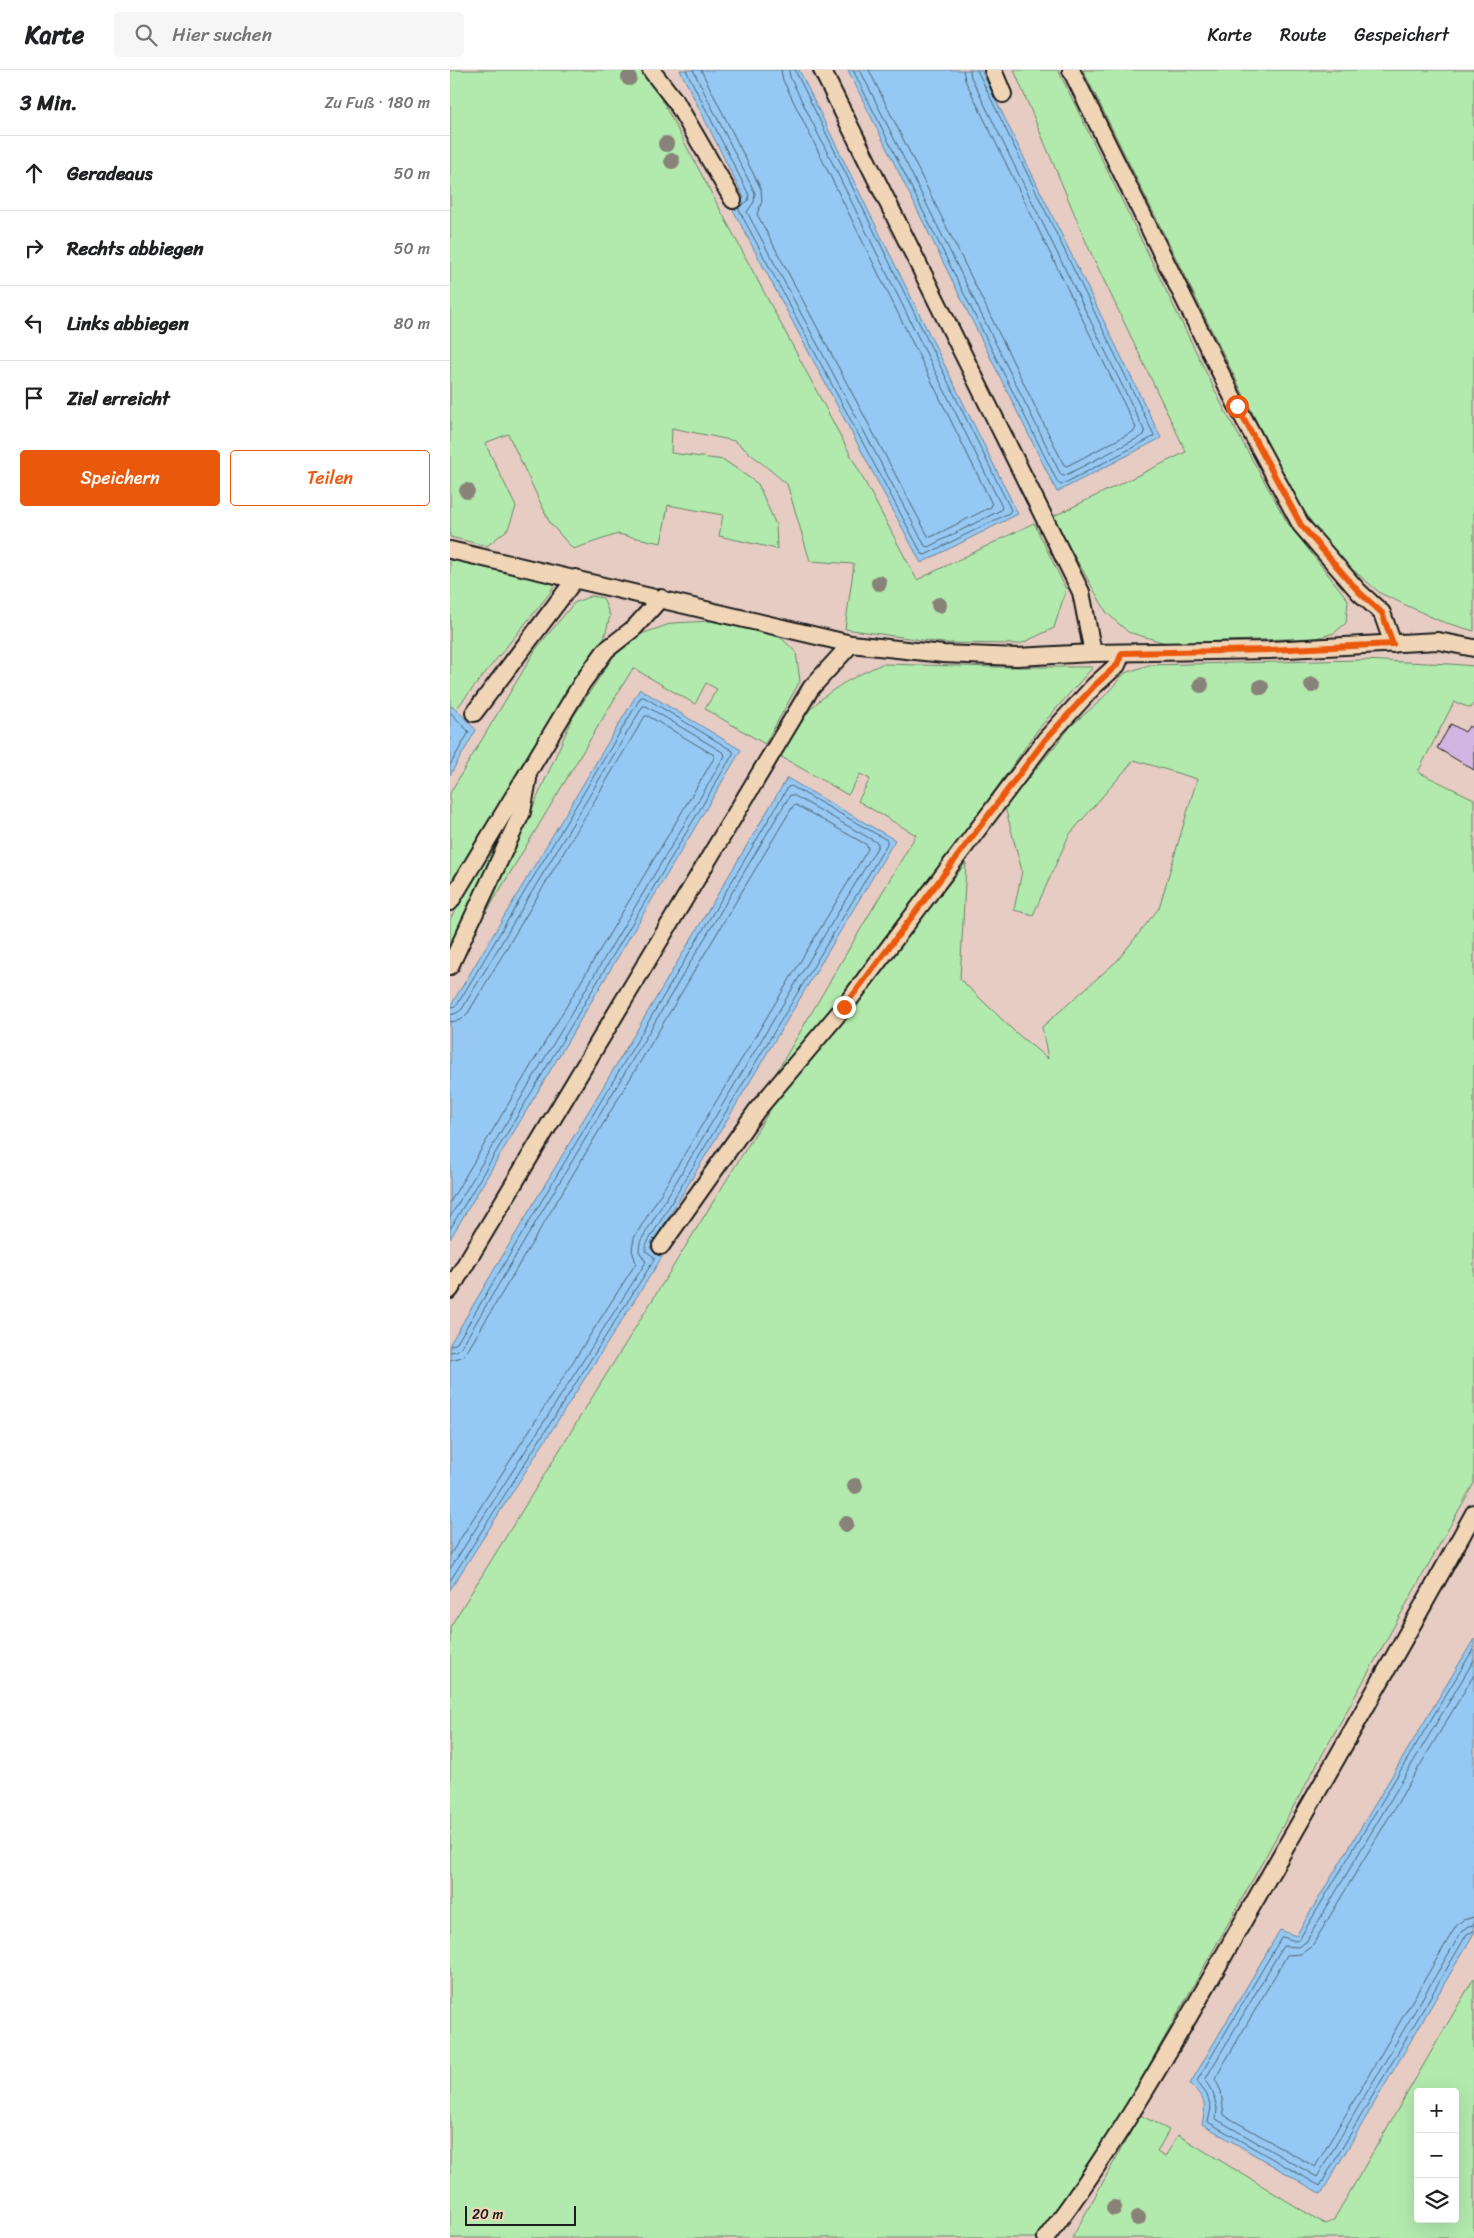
<!DOCTYPE html>
<html lang="de">
<meta charset="utf-8">
<style>
:root{--surface:#fff;--page:#f6f6f6;--text:#202124;--muted:#757577;--line:#e0e0e0;--accent:#ea580c}
body{margin:0;font-family:Sriracha,sans-serif;background:var(--page);color:var(--text)}
.controls{position:absolute;right:15px;bottom:15px;display:grid;overflow:hidden;border-radius:5px;box-shadow:0 5px 20px #0002}
.controls button{width:45px;height:45px;display:grid;place-items:center;padding:0;border:0;border-bottom:1px solid var(--line);background:var(--surface);color:var(--text);font:25px sans-serif}
.scale{position:absolute;left:15px;bottom:12px;width:111px;box-sizing:border-box;padding-left:5px;border:2px solid #1c1c1c;border-top:0;font-size:14px;line-height:18px;white-space:nowrap;color:#1c1c1c;-webkit-text-stroke:4px #f0d6b7;paint-order:stroke}
.stop{position:absolute;width:15px;height:15px;margin:-11px;border:4px solid #ea580c;border-radius:50%;background:#fff}
.stop.end{background:#ea580c;border-color:#fff;box-shadow:0 1px 5px #0008}
.list{margin:0;padding:0;list-style:none}
h2{display:flex;justify-content:space-between;align-items:center;height:65px;margin:0;padding:0 20px;font-size:21px}
h2 small{font-size:16px;font-weight:400;color:var(--muted)}
.list li{display:grid;grid-template-columns:32px 1fr auto;gap:15px;align-items:center;box-sizing:border-box;height:75px;padding:0 20px;border-top:1px solid var(--line)}
.list b{display:block;font-size:19px;white-space:nowrap}
.list em{font-size:16px;font-style:normal;color:var(--muted)}
.actions{display:flex;gap:10px;padding:15px 20px}
.actions a{flex:1;padding:11px 0;border:1px solid var(--accent);border-radius:5px;text-align:center;font-size:18px;color:var(--accent)}
.actions .main{background:var(--accent);color:#fff}
.icon{flex:none;width:28px;height:28px;fill:none;stroke:currentColor;stroke-width:2;stroke-linecap:round;stroke-linejoin:round}
.map{position:relative;flex:none;width:1024px;height:2168px;overflow:hidden}
header{display:flex;align-items:center;gap:30px;box-sizing:border-box;height:70px;padding:0 25px;background:var(--surface);border-bottom:1px solid var(--line)}
header strong{font-size:24px}
nav{display:flex;gap:28px;margin-inline-start:auto;font-size:18px}
.search{width:350px;height:45px;background:var(--page);display:flex;align-items:center;gap:12px;box-sizing:border-box;padding:0 18px;border-radius:5px;color:var(--muted);font-size:19px}
main{display:flex}
aside{flex:1;background:var(--surface)}
.map>svg:first-child{display:block}
.green{fill:#b2eaad;stroke:#678364;fill-rule:evenodd}
.water{fill:#95c9f3;stroke:#65849d}
.lines{fill:none;stroke-linecap:round;stroke-linejoin:round}
.shore{stroke:#4c6172;stroke-width:1}
.building{fill:#d2b5e2;stroke:#1c1c1c}
.service-casing{stroke:#1c1c1c;stroke-width:20}
.service{stroke:#f0d6b7;stroke-width:16}
.tree{fill:#888278}
.route{stroke:#ea580c;stroke-width:6}
</style>
<header>
<strong>Karte</strong>
<div class="search"><svg class="icon" aria-label="search" viewBox="0 0 24 24"><circle cx="10" cy="10" r="6"/><path d="M15 15l6 6"/></svg>Hier suchen</div>
<nav><a>Karte</a><a>Route</a><a>Gespeichert</a></nav>
</header>
<main>
<aside>
<h2>3 Min.<small>Zu Fuß · 180 m</small></h2>
<ul class="list">
<li><svg class="icon" aria-label="ahead" viewBox="0 0 24 24"><path d="M12 20V5M6 11l6-6 6 6"/></svg><div><b>Geradeaus</b></div><em>50 m</em></li>
<li><svg class="icon" aria-label="right" viewBox="0 0 24 24"><path d="M7 20v-9h11M14 6l5 5-5 5"/></svg><div><b>Rechts abbiegen</b></div><em>50 m</em></li>
<li><svg class="icon" aria-label="left" viewBox="0 0 24 24"><path d="M17 20v-9H6M10 6l-5 5 5 5"/></svg><div><b>Links abbiegen</b></div><em>80 m</em></li>
<li><svg class="icon" aria-label="arrive" viewBox="0 0 24 24"><path d="M6 21V4h12l-3 4 3 4H6"/></svg><div><b>Ziel erreicht</b></div></li>
</ul>
<div class="actions"><a class="main">Speichern</a><a>Teilen</a></div>
</aside>
<div class="map">
<svg width="1024" height="2168" viewBox="0 0 1024 2168">
<rect width="100%" height="100%" fill="#e7ccc4"/>
<filter id="ink" filterUnits="userSpaceOnUse"><feTurbulence type="fractalNoise" baseFrequency=".02" numOctaves="2"/><feDisplacementMap in="SourceGraphic" scale="10" xChannelSelector="R" yChannelSelector="G"/><feConvolveMatrix kernelMatrix="1 2 1 2 8 2 1 2 1" color-interpolation-filters="sRGB"/></filter>
<g filter="url(#ink)">
<g class="green">
<path d="M0,0h192l13,17 262,493 117,-57 32,66 -12,39 -34,16 -77,-1 -98,-14 9,-65 -44,-3 -23,-77 -52,-43 -63,-13 -1,25 53,7 34,24 18,41 1,24 -58,-13 4,-21 -55,-10 -7,38 -43,-9 -45,15 -23,-26 -42,-89 -23,9 31,64 -8,22 -21,17 -37,-9z"/>
<path d="M564,0h44l167,341 62,111 61,78 -2,23 -12,10 -17,5 -151,5 -38,-11 -21,-19 -55,-96 134,-65 -96,-201z"/>
<path d="M633,0h391v561l-34,-10 -60,-28 -49,-42 -38,-56z"/>
<path d="M0,486l97,23 7,6 -4,8 -94,116 -6,-3z"/>
<path d="M141,526l12,2 7,18 -6,23 -30,42 -124,206v-94l86,-144 38,-46z"/>
<path d="M261,551l68,15 17,16 4,29 -35,63 -60,-35 12,-20 -11,-6 -11,21 -62,-36 -147,245 87,-196 40,-60 28,-23 32,-11z"/>
<path d="M911,590l89,4 24,2v37l-3,5 -17,-6 -36,70 56,27v684l-350,627 -88,128h-586v-611l328,-530 188,-234 -6,116 55,53 33,27 -6,-32 75,-66 42,-53 38,-129 -63,-19 -65,75 -36,80 -19,-5 8,-39 -17,-64 67,-82 28,-24 25,-28 24,-8z"/>
<path d="M432,594l114,3h97l-54,61 -63,89 -172,227 -28,29 140,-238 -58,-34 12,-22 -10,-5 -12,21 -68,-39c7,-12 13,-26 22,-37 21,-27 49,-41 80,-55z"/>
<path d="M51,765l-43,98 -8,15v-29z"/>
<path d="M1024,1908v260h-402l68,-123 29,15 -12,22 8,5 13,-22 147,89 8,-3zM968,2022h37v127h-37z"/>
</g>
<g class="water">
<path d="M230,0h119l219,444 -97,49 -190,-357 13,-8z"/>
<path d="M398,0h133l180,368 -104,54z"/>
<path d="M190,619l101,61 -291,489v-232z"/>
<path d="M0,636l6,3 20,21 -26,45z"/>
<path d="M337,708l108,62 -245,408 12,9 -212,333v-246z"/>
<path d="M1024,1569v294l-153,261 -119,-70c5,-21 3,-25 -12,-40l90,-154 16,6z"/>
</g>
<g class="lines">
<g class="shore">
<path d="M236,0l63,125 -1,6 -9,6v3l183,344 3,1 84,-42 2,-3 -216,-440"/>
<path d="M243,0l62,123 -1,9 -7,10 178,334 3,1 73,-37 1,-3 -212,-430 -1,-7"/>
<path d="M251,0l60,119 1,12 -5,13 171,322 3,1 60,-30 1,-3 -209,-424 -2,-10"/>
<path d="M403,0l205,413 3,2 92,-48 1,-2 -177,-365"/>
<path d="M410,0l201,405 3,1 80,-41 1,-3 -174,-355 -1,-7"/>
<path d="M419,0l195,395 3,1 67,-35 2,-3 -171,-348 -2,-10"/>
<path d="M0,642l19,20 -19,33"/>
<path d="M0,938l7,-3 184,-308h3l89,54v3l-283,475"/>
<path d="M0,945l7,-2 5,-4 181,-303h3l78,47 1,3 -275,461"/>
<path d="M0,952l11,-2 7,-7 177,-297h3l66,39v3l-264,444"/>
<path d="M0,1276l7,-3 331,-556 3,-1 96,54v4l-241,401v6l8,6v3l-204,321"/>
<path d="M0,1282l7,-1 5,-5 328,-551h3l85,48v3l-238,396 -1,9 7,11 -196,307"/>
<path d="M0,1290l11,-3 7,-7 325,-544 3,-1 71,40 1,4 -234,389 -2,12 4,13 -186,292"/>
<path d="M1024,1578l-174,290 -5,3 -12,-4 -2,1 -84,143 10,14 4,13 -3,14 112,64 147,-252 7,-3"/>
<path d="M1024,1590l-168,282 -8,5 -15,-1 -78,134 8,13 4,15 -1,11 101,58 145,-246 6,-5 6,-1"/>
<path d="M1024,1605l-162,271 -11,8 -14,1 -72,124 6,12 3,24 91,52 141,-241 7,-6 11,-3"/>
</g>
</g>
<path class="building" d="M1001,654l14,8 4,-6 5,3v41l-37,-22z"/>
<g class="lines">
<defs>
<g id="service">
<path d="M201,0l25,32 57,98"/>
<path d="M372,0l259,522 12,61"/>
<path d="M543,0l10,24"/>
<path d="M621,0l166,336 64,119 58,67 23,21 11,31"/>
<path d="M0,480l401,94 92,10 74,3 76,-4 177,-3 168,-9 36,7"/>
<path d="M24,643l102,-135"/>
<path d="M0,832l132,-219 24,-33 28,-22 27,-30"/>
<path d="M0,896l72,-154 6,-33"/>
<path d="M211,1176l96,-136 87,-103 201,-267 49,-54 23,-21 5,-12"/>
<path d="M0,1220l361,-602 40,-44"/>
<path d="M596,2168c77,-102 140,-216 203,-327 76,-132 152,-264 225,-398"/>
</g>
</defs>
<use href="#service" class="service-casing"/>
<use href="#service" class="service"/>
</g>
<g class="tree">
<circle cx="179" cy="8" r="8"/>
<circle cx="216" cy="74" r="8"/>
<circle cx="222" cy="91" r="8"/>
<circle cx="17" cy="421" r="8"/>
<circle cx="429" cy="513" r="8"/>
<circle cx="489" cy="535" r="8"/>
<circle cx="751" cy="615" r="8"/>
<circle cx="862" cy="615" r="8"/>
<circle cx="811" cy="617" r="8"/>
<circle cx="405" cy="1416" r="8"/>
<circle cx="396" cy="1454" r="8"/>
<circle cx="664" cy="2138" r="8"/>
<circle cx="688" cy="2148" r="8"/>
</g>
</g>
<g class="lines" filter="url(#ink)">
<path class="route" d="M394,937l201,-267 49,-54 23,-21 5,-12 148,-3 123,-6 -11,-31 -23,-21 -58,-67 -64,-119"/>
</g>
</svg>
<div class="controls">
<button>+</button>
<button>−</button>
<button><svg class="icon" aria-label="layers" viewBox="0 0 24 24"><path d="M12 4l9 5-9 5-9-5zM3 14l9 5 9-5"/></svg></button>
</div>
<div class="scale">20 m</div>
<div class="stop" style="left:787px;top:336px"></div>
<div class="stop end" style="left:394px;top:937px"></div>
</div>
</main>
